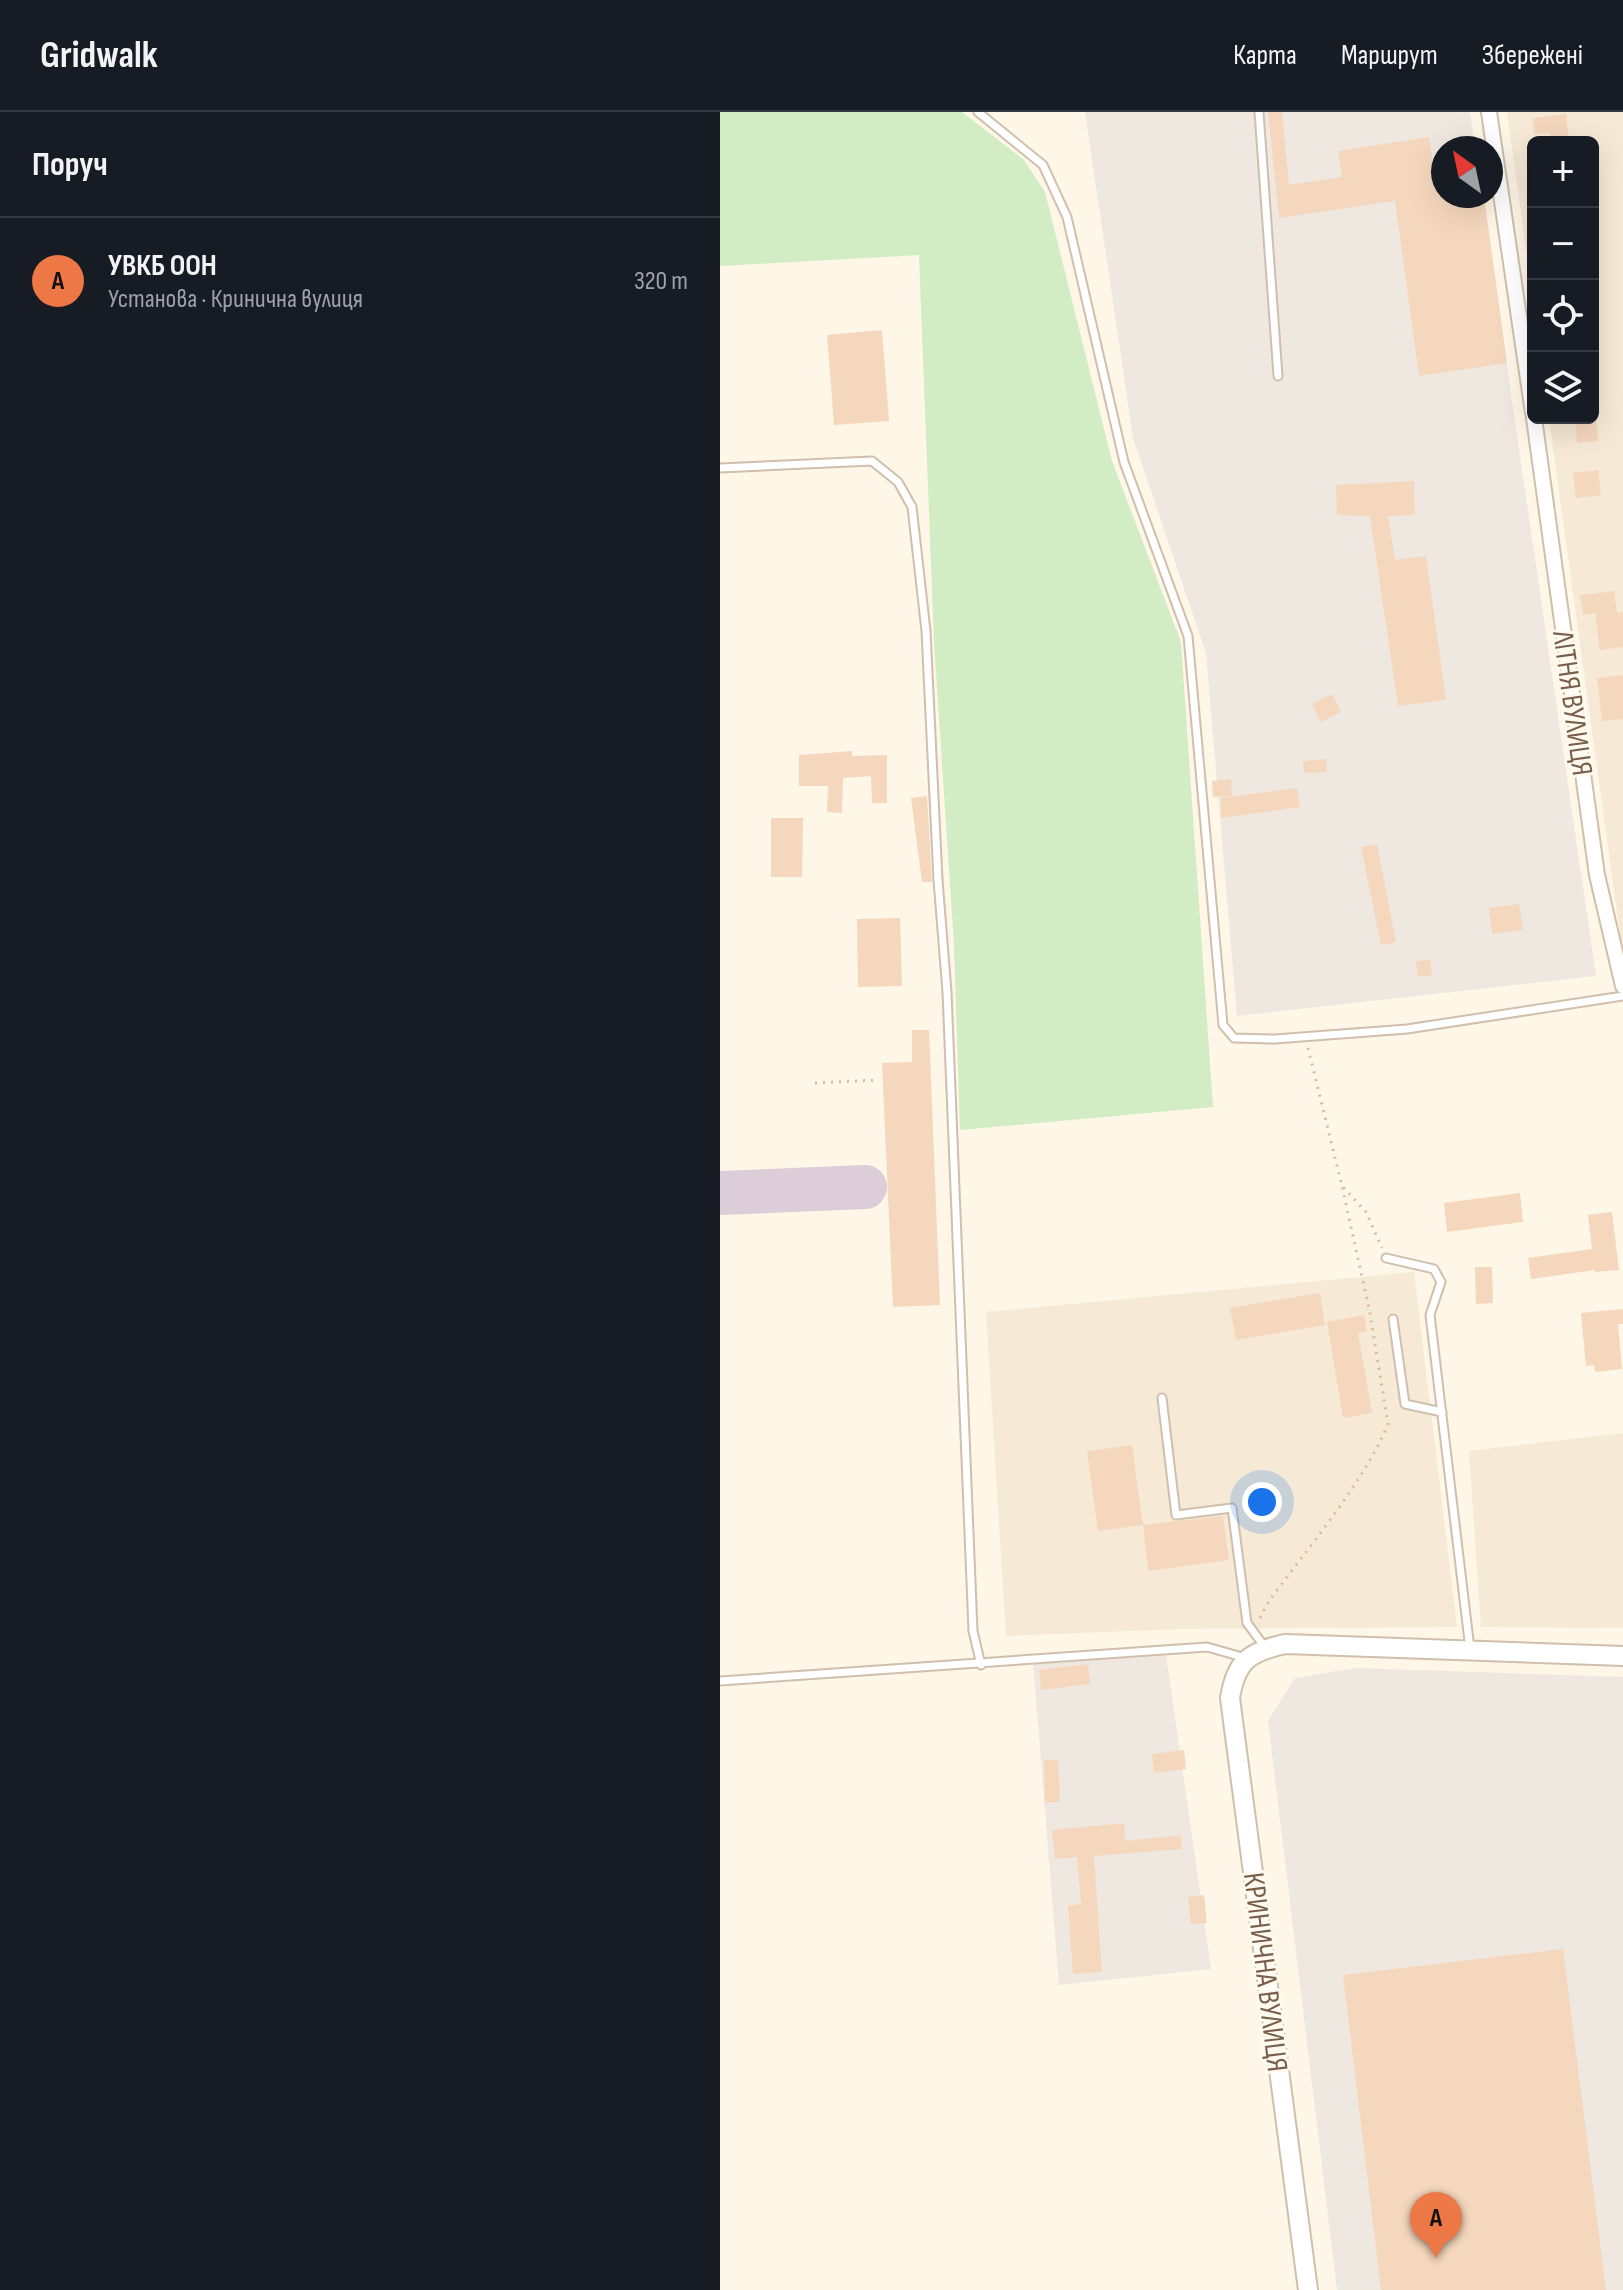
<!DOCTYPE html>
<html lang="uk">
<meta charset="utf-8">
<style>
:root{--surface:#171b24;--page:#242831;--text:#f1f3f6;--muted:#9ea1a6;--line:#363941;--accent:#ed7846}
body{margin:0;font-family:"Sofia Sans Condensed",sans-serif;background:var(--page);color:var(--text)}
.controls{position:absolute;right:24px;top:24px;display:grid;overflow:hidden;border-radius:12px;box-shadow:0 8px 32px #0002}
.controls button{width:72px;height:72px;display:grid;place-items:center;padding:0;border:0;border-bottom:2px solid var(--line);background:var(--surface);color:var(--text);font:40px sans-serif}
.compass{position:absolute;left:711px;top:24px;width:72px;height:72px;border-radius:50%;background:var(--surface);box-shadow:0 8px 32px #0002;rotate:327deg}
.you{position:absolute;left:542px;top:1390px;width:28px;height:28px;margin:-20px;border:6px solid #fff;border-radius:50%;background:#1a73e8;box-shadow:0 0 0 12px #1a73e833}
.badge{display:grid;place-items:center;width:52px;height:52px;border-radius:50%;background:var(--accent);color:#111;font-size:26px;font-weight:700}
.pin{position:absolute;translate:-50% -66px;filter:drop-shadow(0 2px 4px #0008)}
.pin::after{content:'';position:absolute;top:42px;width:28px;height:24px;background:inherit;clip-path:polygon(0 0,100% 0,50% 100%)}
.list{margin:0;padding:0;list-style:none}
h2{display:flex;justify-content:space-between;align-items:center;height:104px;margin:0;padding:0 32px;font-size:34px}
h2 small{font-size:26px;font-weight:400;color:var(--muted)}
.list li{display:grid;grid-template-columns:52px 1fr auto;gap:24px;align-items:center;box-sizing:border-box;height:128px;padding:0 32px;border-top:2px solid var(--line)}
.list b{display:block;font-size:30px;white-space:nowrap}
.list p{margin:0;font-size:26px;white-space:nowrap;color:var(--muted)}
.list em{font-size:26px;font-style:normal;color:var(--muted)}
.icon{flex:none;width:44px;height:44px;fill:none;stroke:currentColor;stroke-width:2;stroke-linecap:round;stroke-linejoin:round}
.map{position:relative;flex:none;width:903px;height:2178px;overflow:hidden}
header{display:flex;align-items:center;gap:48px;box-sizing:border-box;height:112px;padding:0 40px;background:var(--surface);border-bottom:2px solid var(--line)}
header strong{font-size:38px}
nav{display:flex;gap:44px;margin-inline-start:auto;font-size:28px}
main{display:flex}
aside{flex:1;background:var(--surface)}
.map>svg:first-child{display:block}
.residential{fill:#f6e9d5}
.industrial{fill:#eee8e1}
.green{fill:#d2edc4}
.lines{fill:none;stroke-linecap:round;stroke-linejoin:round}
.taxiway{stroke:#dccdd8;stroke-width:44}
.building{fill:#f5d7bd}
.service-casing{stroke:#d0bfac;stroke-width:11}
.minor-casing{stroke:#d0bfac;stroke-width:18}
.tertiary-casing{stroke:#d0bfac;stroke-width:22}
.path{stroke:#dabba0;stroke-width:3;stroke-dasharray:2 6;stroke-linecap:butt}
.service{stroke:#fff;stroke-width:7}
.minor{stroke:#fff;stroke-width:14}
.tertiary{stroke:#fff;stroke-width:18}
.labels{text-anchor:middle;stroke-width:6;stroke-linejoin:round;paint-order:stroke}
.street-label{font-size:30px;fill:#795e49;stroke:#fffaef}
</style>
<header>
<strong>Gridwalk</strong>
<nav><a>Карта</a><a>Маршрут</a><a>Збережені</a></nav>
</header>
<main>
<aside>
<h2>Поруч<small></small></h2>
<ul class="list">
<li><span class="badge">A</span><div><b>УВКБ ООН</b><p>Установа · Кринична вулиця</p></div><em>320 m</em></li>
</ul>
</aside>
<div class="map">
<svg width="903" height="2178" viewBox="0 0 903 2178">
<rect width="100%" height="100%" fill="#fef6e7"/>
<g class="residential">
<path d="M787,0h116v844l-74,-538h44v-276h-60v158z"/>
<path d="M694,1160l43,355 -278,2 -173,7 -20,-324z"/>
<path d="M903,1321v195l-142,-1 -12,-176z"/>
</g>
<g class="industrial">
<path d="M365,0h385l5,36h-32v48h39l114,780 -359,40 -31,-363 -73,-215z"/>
<path d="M446,1543l45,314 -152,16 -26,-324z"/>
<path d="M637,1556l266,9v613h-286l-69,-569 27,-43z"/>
</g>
<path class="green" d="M0,0h242l62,48 21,32 67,269 69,181 32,465 -253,23 -6,-185 -20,-303 -15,-387 -199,11z"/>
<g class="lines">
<path class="taxiway" d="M0,1081l145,-6"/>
</g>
<g class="building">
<path d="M548,0h14l7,73 53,-8 -4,-26 91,-14 5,34 9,-1v26h41l23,167 -88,13 -24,-175 -116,17z"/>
<path d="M846,2l3,28h-18l-1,-9 -16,1 -1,-16z"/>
<path d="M162,218l7,91 -55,4 -7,-90z"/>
<path d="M855,306h21l2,23 -21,2z"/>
<path d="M878,358l3,25 -25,3 -3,-25z"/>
<path d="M694,369l1,34 -27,1 7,44 31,-4 20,144 -48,6 -28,-190 -33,-1 -1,-30z"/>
<path d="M894,479l3,22 6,-1v35l-23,3 -5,-37 -12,2 -3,-20z"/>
<path d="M903,563v44l-21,2 -5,-43z"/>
<path d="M612,582l9,18 -20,10 -9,-18z"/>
<path d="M132,639v5l35,-1v48h-15l-1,-27 -28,2 -1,35 -15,-1 1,-26h-29v-31z"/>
<path d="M606,647l1,13 -23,1 -1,-12z"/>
<path d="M511,667l1,17 -19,1 -1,-16z"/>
<path d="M577,676l3,19 -79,11v-20z"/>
<path d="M207,684l5,86h-10l-11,-84z"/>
<path d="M51,706h32l-1,59h-31z"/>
<path d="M657,732l19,98 -15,3 -20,-98z"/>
<path d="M799,792l4,26 -31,4 -3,-26z"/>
<path d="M180,806l2,68 -44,1 -1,-68z"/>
<path d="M710,848l2,15 -14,2 -2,-16z"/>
<path d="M192,918h17l11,275 -47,2 -11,-244 30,-1z"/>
<path d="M800,1081l3,29 -76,10 -3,-29z"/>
<path d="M892,1100l7,58 -24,2v-2l-64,9 -3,-21 64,-9 -4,-34z"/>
<path d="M755,1155h17l1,36 -17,1z"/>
<path d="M600,1181l5,32 -89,15 -6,-32z"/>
<path d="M903,1197v15h-5l4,45 -27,3 -1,-7 -8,1 -5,-53z"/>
<path d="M644,1203l3,16 -9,2 14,80 -29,5 -16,-96z"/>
<path d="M412,1333l11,80 -45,6 -11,-80z"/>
<path d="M503,1404l6,44 -81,11 -5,-46z"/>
<path d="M368,1552l2,20 -49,6 -2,-20z"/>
<path d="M464,1638l2,19 -32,4 -2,-19z"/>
<path d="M324,1648h14l2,42 -15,1z"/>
<path d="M404,1711l1,18 56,-6 1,14 -88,7 8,116 -29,2 -5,-68 13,-2 -4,-47 -22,2 -3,-29z"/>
<path d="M484,1783l3,28 -16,1 -3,-27z"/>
<path d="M843,1837l43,341h-225l-38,-315z"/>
</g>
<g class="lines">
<defs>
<g id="service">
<path d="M258,0l65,53 24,52 57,245 64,174 35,389 11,13 41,1 132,-10 216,-33"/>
<path d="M539,0l19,264"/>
<path d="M0,356l152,-7 26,21 14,25 14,124 12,249 9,112 26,639 8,34"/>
<path d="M666,1146l48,11 7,13 -11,33 40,334"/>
<path d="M673,1207l12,85 37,8"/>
<path d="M442,1286l14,117 56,-7 15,115 17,23"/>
<path d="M0,1569l487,-34 39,11"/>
</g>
<g id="minor">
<path d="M769,0l44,301"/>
<path d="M814,306l63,457 26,111"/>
</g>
<path id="tertiary" d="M588,2178l-78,-592c6,-37 19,-46 55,-54l338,12"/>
</defs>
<use href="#service" class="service-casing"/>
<use href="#minor" class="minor-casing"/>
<use href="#tertiary" class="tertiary-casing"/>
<g class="path">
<path d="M588,936l34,138 24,26 16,36"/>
<path d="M95,971l61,-3"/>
<path d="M540,1506l7,-14c38,-53 97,-121 121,-180l-19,-116 -27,-122"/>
</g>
<use href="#service" class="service"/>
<use href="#minor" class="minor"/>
<use href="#tertiary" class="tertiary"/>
</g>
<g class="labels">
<g class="street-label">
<text transform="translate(853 591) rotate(82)" y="10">ЛІТНЯ ВУЛИЦЯ</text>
<text transform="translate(546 1860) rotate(83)" y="10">КРИНИЧНА ВУЛИЦЯ</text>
</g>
</g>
</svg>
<div class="controls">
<button>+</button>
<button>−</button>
<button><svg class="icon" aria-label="locate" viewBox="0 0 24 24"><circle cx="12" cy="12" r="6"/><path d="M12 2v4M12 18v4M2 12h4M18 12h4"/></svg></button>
<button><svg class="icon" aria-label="layers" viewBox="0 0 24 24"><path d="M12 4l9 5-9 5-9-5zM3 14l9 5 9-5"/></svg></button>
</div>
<svg class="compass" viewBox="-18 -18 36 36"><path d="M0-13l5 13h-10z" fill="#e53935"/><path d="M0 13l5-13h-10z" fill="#9ea1a6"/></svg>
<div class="you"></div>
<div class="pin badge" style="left:716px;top:2146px">A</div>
</div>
</main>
